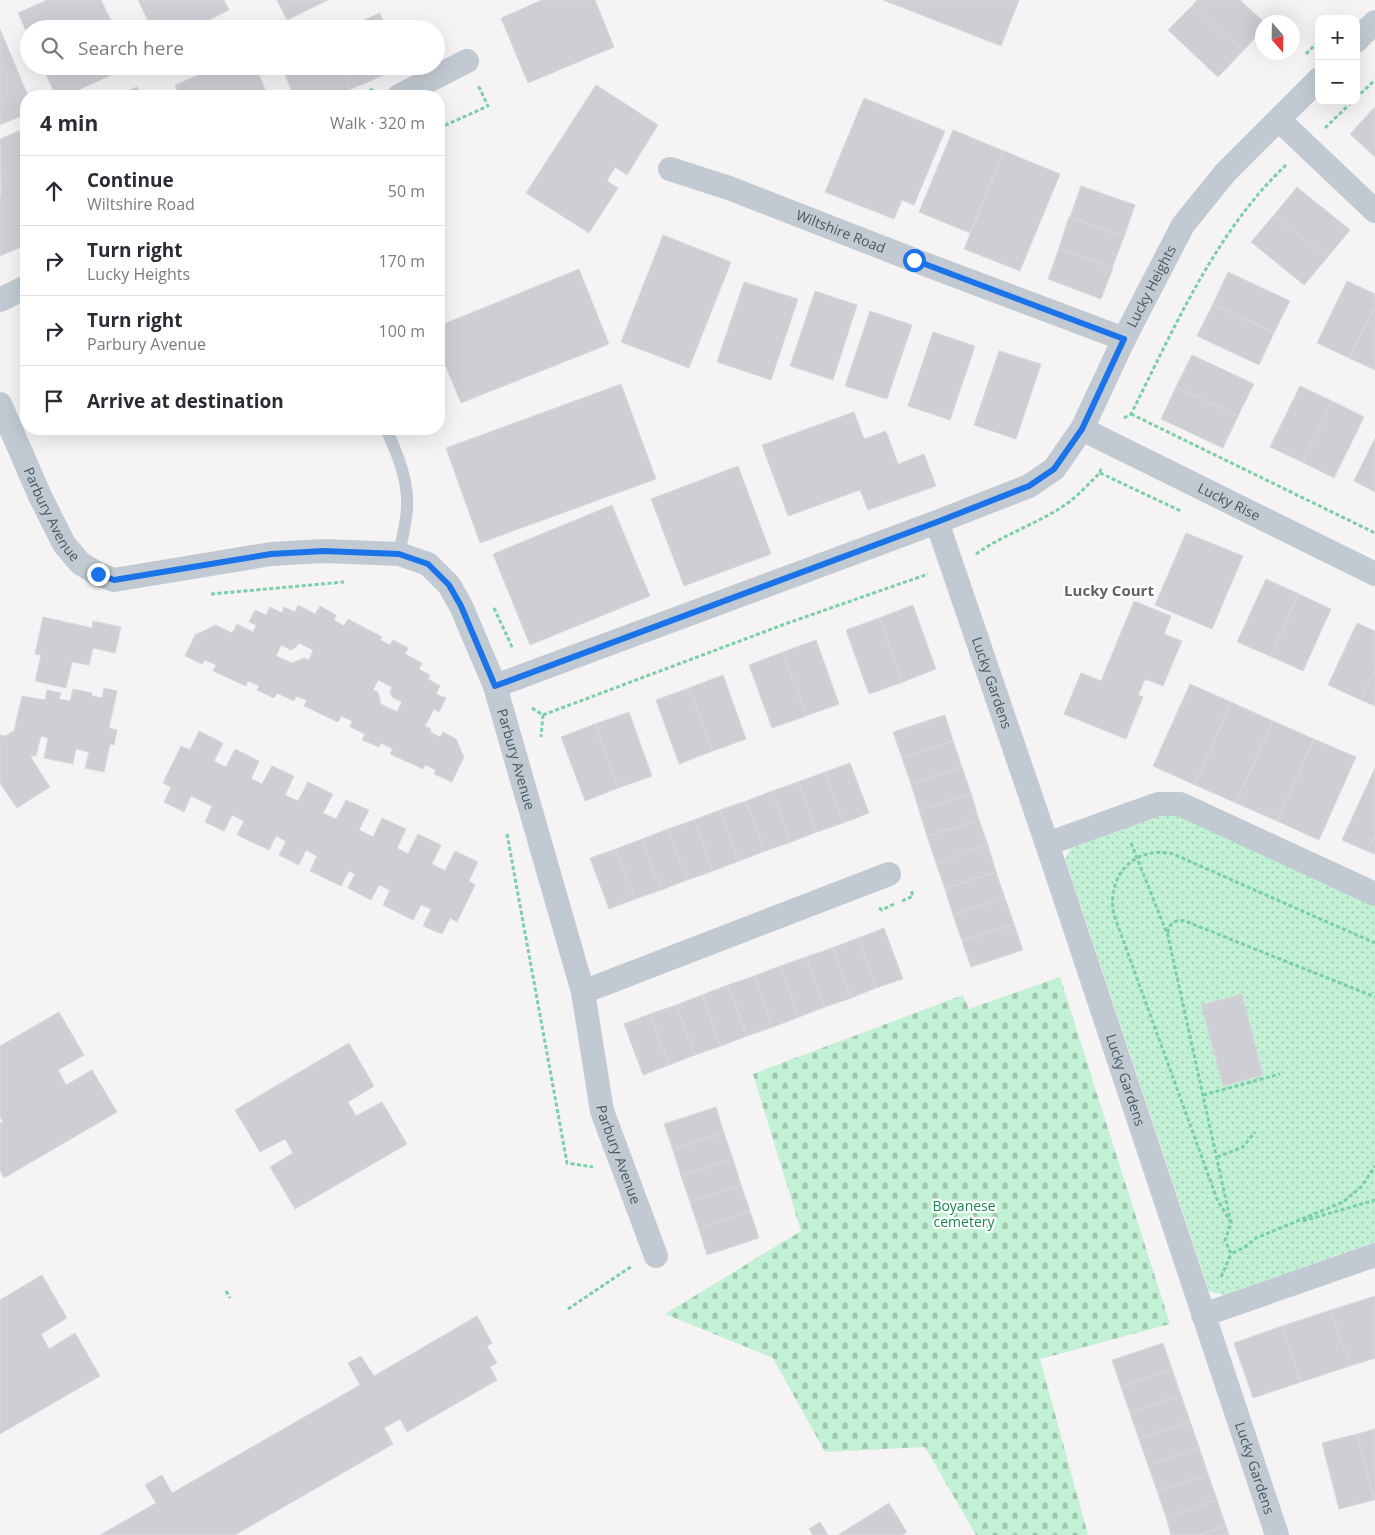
<!DOCTYPE html>
<meta charset="utf-8">
<style>
:root{--surface:#fff;--page:#f7f7f7;--text:#2b2b33;--muted:#7c7c81;--line:#e1e1e2}
body{margin:0;font-family:"Open Sans",sans-serif;background:var(--page);color:var(--text)}
.controls{position:absolute;right:15px;top:15px;display:grid;overflow:hidden;border-radius:10px;box-shadow:0 5px 20px #0002}
.controls button{width:45px;height:45px;display:grid;place-items:center;padding:0;border:0;border-bottom:1px solid var(--line);background:var(--surface);color:var(--text);font:25px sans-serif}
.compass{position:absolute;left:1255px;top:15px;width:45px;height:45px;border-radius:50%;background:var(--surface);box-shadow:0 5px 20px #0002;rotate:160deg}
.stop{position:absolute;width:15px;height:15px;margin:-11px;border:4px solid #1a73e8;border-radius:50%;background:#fff}
.stop.end{background:#1a73e8;border-color:#fff;box-shadow:0 1px 5px #0008}
.list{margin:0;padding:0;list-style:none}
h2{display:flex;justify-content:space-between;align-items:center;height:65px;margin:0;padding:0 20px;font-size:21px}
h2 small{font-size:16px;font-weight:400;color:var(--muted)}
.list li{display:grid;grid-template-columns:32px 1fr auto;gap:15px;align-items:center;box-sizing:border-box;height:70px;padding:0 20px;border-top:1px solid var(--line)}
.list b{display:block;font-size:19px;white-space:nowrap}
.list p{margin:0;font-size:16px;white-space:nowrap;color:var(--muted)}
.list em{font-size:16px;font-style:normal;color:var(--muted)}
.icon{flex:none;width:28px;height:28px;fill:none;stroke:currentColor;stroke-width:2;stroke-linecap:round;stroke-linejoin:round}
.map{position:relative;flex:none;width:1375px;height:1535px;overflow:hidden}
.search{position:absolute;background:var(--surface);box-shadow:0 5px 20px #0002;left:20px;top:20px;width:425px;height:55px;display:flex;align-items:center;gap:12px;box-sizing:border-box;padding:0 18px;border-radius:28px;color:var(--muted);font-size:19px}
.panel{position:absolute;background:var(--surface);box-shadow:0 5px 20px #0002;left:20px;top:90px;width:425px;height:345px;border-radius:20px}
.map>svg:first-child{display:block}
.cemetery{fill:url(#cemetery-stones)}
.park{fill:url(#park-dots)}
.building{fill:#cdcfd5;stroke:#d7d9de;fill-rule:evenodd}
.lines{fill:none;stroke-linecap:round;stroke-linejoin:round}
.path{stroke:#7ad0a6;stroke-width:3;stroke-dasharray:4 2.5;stroke-linecap:butt}
.lane{stroke:#c1cad2;stroke-width:12}
.street{stroke:#c1cad2;stroke-width:24}
.route{stroke:#1a73e8;stroke-width:6}
.labels{text-anchor:middle;stroke-width:4.5;stroke-linejoin:round;paint-order:stroke}
.street-label{font-size:14px;fill:#4a5661;stroke:#fff}
.park-label{font-size:14px;fill:#17864f;stroke:#fff}
.neighbourhood-label{font-size:15px;font-weight:bold;fill:#5f6368;stroke:#fff}
</style>
<div class="map">
<svg width="1375" height="1535" viewBox="0 0 1375 1535">
<defs>
<pattern id="cemetery-stones" width="16" height="16" patternUnits="userSpaceOnUse" patternTransform="scale(1.25)"><rect width="16" height="16" fill="#c3f1d5"/><path d="M2 7V4a2 2 0 0 1 4 0v3zM10 15v-3a2 2 0 0 1 4 0v3z" fill="#a0c6b0"/></pattern>
<pattern id="park-dots" width="8" height="8" patternUnits="userSpaceOnUse" patternTransform="scale(1.25)"><rect width="8" height="8" fill="#c3f1d5"/><path d="M2 2h.1M6 6h.1" fill="none" stroke="#a0c6b0" stroke-width="1.8" stroke-linecap="round"/></pattern>
</defs>
<rect width="100%" height="100%" fill="#f5f3f3"/>
<path class="cemetery" d="M1060,977l110,347 -130,35 48,176h-112l-51,-88 -100,5 -52,-94 -108,-44 136,-83 -48,-157 210,-79 6,14z"/>
<path class="park" d="M1176,815l199,91v336l-151,53 -15,-4 -144,-432 6,-11 89,-32z"/>
<g class="building">
<path d="M47,0h54l14,29h-86v8l-11,-24z"/>
<path d="M138,0h86l5,10 -38,19h-39z"/>
<path d="M277,0h51l-41,20z"/>
<path d="M542,0h53l19,47 -86,36 -27,-65z"/>
<path d="M883,0h136l-18,46z"/>
<path d="M1197,0h43l24,22h-2v8l-19,21 -50,-46z"/>
<path d="M1193,5l50,46 -25,26 -50,-47z"/>
<path d="M380,13l6,16h-42z"/>
<path d="M0,29l28,67h-2v18l-26,11z"/>
<path d="M42,66h89l-66,30h-9z"/>
<path d="M220,66h35l13,30h-88l-5,-11z"/>
<path d="M281,66h61l9,23 -17,7h-40z"/>
<path d="M342,66h60l1,1 -52,22z"/>
<path d="M596,85l62,40 -31,50 -12,-8 -8,14 11,7 -29,45 -63,-40z"/>
<path d="M137,87l4,9h-26z"/>
<path d="M864,98l81,33 -31,74 -12,-5 -8,19 -69,-27z"/>
<path d="M1375,107v50l-25,-23z"/>
<path d="M26,128v117l-26,11v-62h1l-1,-55z"/>
<path d="M953,130l51,21 -34,82 -51,-21z"/>
<path d="M1004,151l56,23 -40,97 -56,-22z"/>
<path d="M1081,186l54,19 -11,32 -54,-20z"/>
<path d="M1297,187l53,43 -23,28 -53,-43z"/>
<path d="M1274,215l53,43 -23,27 -53,-43z"/>
<path d="M1069,217l55,20 -12,31 -53,-20z"/>
<path d="M663,235l68,27 -42,106 -68,-26z"/>
<path d="M1059,248l54,20 -12,31 -53,-20z"/>
<path d="M579,269l30,75 -148,59 -22,-53v-24z"/>
<path d="M1228,272l62,29 -16,32 -61,-29z"/>
<path d="M1347,281l28,13v12l-26,52 -32,-15z"/>
<path d="M744,282l54,17 -27,81 -54,-18z"/>
<path d="M815,291l42,14 -24,75 -43,-14z"/>
<path d="M1213,304l61,29 -15,32 -62,-29z"/>
<path d="M1375,306v64l-26,-12z"/>
<path d="M870,311l42,14 -25,74 -42,-13z"/>
<path d="M933,332l42,14 -25,74 -42,-14z"/>
<path d="M999,351l42,13 -25,75 -42,-14z"/>
<path d="M1192,355l62,29 -16,32 -62,-29z"/>
<path d="M621,384l35,95 -176,64 -34,-95z"/>
<path d="M1300,386l32,15 -30,61 -32,-15z"/>
<path d="M1176,387l62,29 -15,32 -62,-29z"/>
<path d="M1332,401l32,16 -30,61 -32,-16z"/>
<path d="M854,412l10,27 22,-8 12,33 26,-10 12,32 -68,24 -8,-20 -72,26 -26,-71z"/>
<path d="M1375,438v54l-21,-11z"/>
<path d="M738,466l33,88 -87,32 -33,-87z"/>
<path d="M612,505l38,91 -120,49 -37,-91z"/>
<path d="M1186,533l57,23 -31,73 -57,-24z"/>
<path d="M1266,579l33,15 -29,62 -33,-14z"/>
<path d="M1299,594l32,15 -28,62 -33,-15z"/>
<path d="M1134,601l37,15 -7,18 18,7 -19,45 -18,-7 -7,16 5,2 -17,42 -62,-25 17,-41 20,8z"/>
<path d="M298,605l17,9 5,-8 16,9 -2,5 10,6 4,-7 34,18 -2,3 10,5 3,-5 15,8 -3,6 17,9 -3,6 11,6 -2,4 12,7 -4,8 10,4 -7,14 -5,-3 -9,17 6,3 -1,3 10,5 3,-5 13,7 8,18 -12,25 -18,-8 2,-4 -11,-5 -2,4 -33,-15 3,-5 -12,-6 -2,4 -17,-7 3,-6 -15,-7 2,-6 -11,-5 -3,6 -34,-16 3,-6 -11,-4 -2,5 -17,-8 -3,5 -17,-8 2,-4 -11,-5 -2,5 -33,-15 3,-6 -11,-5 -3,4 -17,-8 10,-21 21,-10 16,8 5,-9 16,8 3,-7 -7,-3 6,-12 11,5 4,-8 12,6 2,-6 11,5zM299,643l14,7 -4,10 -5,-2 -12,5 -16,-7 5,-11 10,5 5,-3zM378,680l14,7 -2,5 2,5 10,5 -5,10 -16,-8 -3,-12 -5,-2z"/>
<path d="M913,605l23,64 -33,13 -24,-64z"/>
<path d="M43,617l49,11 1,-7 28,6 -6,26 -22,-5 -4,17 -17,-3 -6,26 -31,-7 6,-26 -6,-1z"/>
<path d="M879,618l24,64 -34,12 -23,-64z"/>
<path d="M1357,623l18,8v39l-14,30 -33,-15z"/>
<path d="M816,640l23,64 -33,12 -23,-64z"/>
<path d="M783,652l23,64 -34,12 -23,-63z"/>
<path d="M1375,670v36l-14,-6z"/>
<path d="M723,675l23,64 -33,12 -24,-63z"/>
<path d="M1190,684l41,18 -36,83 -42,-19z"/>
<path d="M104,688l13,3 -8,37 8,2 -3,15 -4,-1 -6,28 -19,-4 4,-16 -13,-3 -3,15 -29,-6 4,-20 -7,-2 -5,20h-6l20,31 -33,21 -17,-25v-48l5,1 9,-5 8,-35 23,4 2,-10 14,3 -2,6 11,2 3,-12 19,4v3l10,2z"/>
<path d="M689,688l24,63 -34,13 -23,-64z"/>
<path d="M1231,702l42,19 -37,82 -41,-18z"/>
<path d="M629,712l23,64 -34,12 -23,-64z"/>
<path d="M945,715l8,26 -51,17 -9,-26z"/>
<path d="M1273,721l41,18 -37,82 -41,-18z"/>
<path d="M595,724l23,64 -33,13 -24,-64z"/>
<path d="M199,731l24,12 -9,18 12,6 9,-18 24,12 -8,18 11,5 10,-18 22,10 -9,19 13,6 10,-19 25,12 -10,19 13,6 10,-19 23,10 -10,20 14,7 9,-19 24,11 -9,19 11,6 10,-20 23,11 -9,19 13,7 10,-20 23,11 -9,19 6,4 -18,37 -7,-4 -8,16 -19,-8 8,-17 -10,-4 -8,15 -30,-15 7,-15 -11,-5 -8,15 -23,-12 7,-14 -6,-3 -8,15 -31,-15 7,-15 -11,-6 -7,15 -20,-10 7,-14 -10,-5 -7,14 -32,-15 7,-14 -12,-6 -8,16 -19,-9 7,-16 -21,-10 -7,16 -20,-10 7,-15 -8,-4 18,-37 9,4z"/>
<path d="M1314,739l42,18 -37,83 -42,-19z"/>
<path d="M953,741l9,26 -51,17 -9,-26z"/>
<path d="M850,763l19,50 -26,10 -18,-51z"/>
<path d="M962,767l9,26 -52,17 -8,-26z"/>
<path d="M1375,768v66l-8,17 -25,-11z"/>
<path d="M825,772l18,51 -26,9 -19,-50z"/>
<path d="M798,782l19,50 -26,10 -19,-51z"/>
<path d="M772,791l19,51 -26,9 -19,-50z"/>
<path d="M971,793l8,27 -52,16 -8,-26z"/>
<path d="M746,801l19,50 -26,10 -19,-51z"/>
<path d="M720,810l19,51 -26,10 -19,-51z"/>
<path d="M694,820l19,51 -26,9 -19,-51z"/>
<path d="M979,820l9,25 -52,18 -9,-27z"/>
<path d="M668,829l19,51 -26,10 -19,-51z"/>
<path d="M1375,834v20l-8,-3z"/>
<path d="M642,839l19,51 -26,9 -19,-50z"/>
<path d="M988,845l8,27 -51,17 -9,-26z"/>
<path d="M616,849l19,50 -26,10 -19,-51z"/>
<path d="M996,872l9,26 -52,17 -8,-26z"/>
<path d="M1005,898l9,26 -52,17 -9,-26z"/>
<path d="M1014,924l9,26 -52,17 -9,-26z"/>
<path d="M884,928l19,51 -27,9 -18,-50z"/>
<path d="M858,938l18,50 -25,10 -19,-50z"/>
<path d="M832,948l19,50 -26,9 -19,-50z"/>
<path d="M806,957l19,50 -26,10 -19,-51z"/>
<path d="M780,966l19,51 -26,10 -19,-51z"/>
<path d="M754,976l19,51 -26,9 -19,-51z"/>
<path d="M728,985l19,51 -26,10 -19,-51z"/>
<path d="M1242,994l21,81 -40,11 -22,-81z"/>
<path d="M702,995l19,51 -26,9 -19,-50z"/>
<path d="M676,1005l19,50 -26,10 -19,-51z"/>
<path d="M59,1012l25,43 -26,15 8,15 26,-15 25,42 -113,66 -4,-8v-47l3,-1 -3,-5v-71z"/>
<path d="M650,1014l19,51 -26,10 -19,-51z"/>
<path d="M349,1043l25,43 -26,16 8,14 26,-14 25,42 -112,65 -25,-42 23,-14 -8,-14 -25,13 -25,-42z"/>
<path d="M716,1107l8,26 -51,17 -9,-26z"/>
<path d="M724,1133l9,26 -52,17 -8,-26z"/>
<path d="M733,1159l8,26 -51,17 -9,-26z"/>
<path d="M741,1185l9,26 -51,18 -9,-27z"/>
<path d="M750,1211l9,27 -52,17 -8,-26z"/>
<path d="M42,1275l25,43 -26,16 8,15 26,-16 25,43 -100,58v-134z"/>
<path d="M1375,1296v62l-25,8 -19,-56z"/>
<path d="M1331,1310l19,56 -49,16 -19,-56z"/>
<path d="M477,1316l15,27 -5,3 10,17 -7,4 7,13 -90,52 -7,-13 -16,9 9,16 -158,91h-135l56,-32 -11,-18 17,-10 10,18 188,-108 -12,-22 13,-7 13,20z"/>
<path d="M1282,1326l19,56 -48,16 -19,-55z"/>
<path d="M1163,1343l9,26 -51,18 -9,-27z"/>
<path d="M1172,1369l9,26 -51,18 -9,-26z"/>
<path d="M1181,1395l9,26 -51,18 -9,-26z"/>
<path d="M1190,1421l9,26 -51,18 -9,-26z"/>
<path d="M1375,1429v71h-1l-17,-66z"/>
<path d="M1357,1434l17,66 -35,9 -17,-66z"/>
<path d="M1199,1447l9,27 -51,17 -9,-26z"/>
<path d="M1208,1474l9,26 -51,17 -9,-26z"/>
<path d="M1217,1500l9,26 -28,9h-27l-5,-18z"/>
<path d="M889,1503l18,29 -5,3h-64z"/>
<path d="M820,1522l8,13h-15l-4,-6z"/>
<path d="M1226,1526l3,9h-31z"/>
</g>
<g class="lines">
<g class="path">
<path d="M1306,54l13,-13"/>
<path d="M358,96l15,-7"/>
<path d="M1356,98l19,-18"/>
<path d="M439,128l49,-22 -10,-21"/>
<path d="M1325,128l28,-27"/>
<path d="M1131,414l244,119"/>
<path d="M1124,418l7,-4c43,-85 84,-182 155,-249"/>
<path d="M1100,473l81,38"/>
<path d="M976,554c28,-20 61,-30 89,-49 13,-9 24,-22 35,-32l1,-5"/>
<path d="M211,594l133,-12"/>
<path d="M494,608l19,41"/>
<path d="M532,708l11,7 -2,22"/>
<path d="M543,715l242,-91 143,-50"/>
<path d="M507,834l60,329 26,4"/>
<path d="M1131,843l37,93 63,287 -6,17 6,14 14,-7 11,-9 87,-36 19,-16 13,-20"/>
<path d="M902,901l11,-5 -2,-6"/>
<path d="M879,908l3,2 14,-7"/>
<path d="M1168,933c1,-10 8,-14 17,-12l190,76"/>
<path d="M1203,1095l77,-21"/>
<path d="M1217,1157l26,-10 12,-15"/>
<path d="M1303,1221l72,-21"/>
<path d="M1231,1223l-14,-24 -103,-284c-8,-38 19,-70 59,-61l202,89"/>
<path d="M1221,1277l10,-23"/>
<path d="M226,1291l4,7"/>
<path d="M568,1309l64,-43"/>
</g>
<path class="lane" d="M386,429c7,15 18,42 20,59 4,22 -3,45 -7,66"/>
<g class="street">
<path d="M1356,41l19,-19"/>
<path d="M399,96l68,-35"/>
<path d="M1279,120l96,91"/>
<path id="s1" d="M670,169l59,19 185,72 210,79"/>
<path d="M0,300l26,-13"/>
<path id="s2" d="M0,404l40,92 24,48 16,19 18,11 16,6 157,-26 53,-3 75,3 29,10 21,21 12,21 34,80 88,306 19,119 54,145"/>
<path id="s3" d="M1082,429l293,145"/>
<path id="s4" d="M937,522l110,322 230,691"/>
<path id="s5" d="M495,686l442,-164 92,-36 25,-17 28,-40 42,-90 59,-114 42,-52 94,-94"/>
<path d="M1047,844l111,-40h22l195,90"/>
<path d="M583,992l306,-118"/>
<path d="M1203,1315l172,-60"/>
</g>
</g>
<g class="lines">
<path class="route" d="M98,574l16,6 157,-26 53,-3 75,3 29,10 21,21 12,21 34,80 442,-164 92,-36 25,-17 28,-40 42,-90 -210,-79"/>
</g>
<g class="labels">
<g class="street-label">
<text dy="5" stroke="none"><textPath href="#s1" startOffset="182">Wiltshire Road</textPath></text>
<text dy="5" stroke="none"><textPath href="#s5" startOffset="808">Lucky Heights</textPath></text>
<text dy="5" stroke="none"><textPath href="#s3" startOffset="164">Lucky Rise</textPath></text>
<text dy="5" stroke="none"><textPath href="#s2" startOffset="122">Parbury Avenue</textPath></text>
<text dy="5" stroke="none"><textPath href="#s4" startOffset="170">Lucky Gardens</textPath></text>
<text dy="5" stroke="none"><textPath href="#s2" startOffset="752">Parbury Avenue</textPath></text>
<text dy="5" stroke="none"><textPath href="#s4" startOffset="589">Lucky Gardens</textPath></text>
<text dy="5" stroke="none"><textPath href="#s2" startOffset="1161">Parbury Avenue</textPath></text>
<text dy="5" stroke="none"><textPath href="#s4" startOffset="998">Lucky Gardens</textPath></text>
</g>
<g class="park-label">
<text x="964" y="1211">Boyanese<tspan x="964" dy="16">cemetery</tspan></text>
</g>
<g class="neighbourhood-label">
<text x="1109" y="596">Lucky Court</text>
</g>
</g>
</svg>
<div class="controls">
<button>+</button>
<button>−</button>
</div>
<svg class="compass" viewBox="-18 -18 36 36"><path d="M0-13l5 13h-10z" fill="#e53935"/><path d="M0 13l5-13h-10z" fill="#7c7c81"/></svg>
<div class="stop" style="left:914px;top:260px"></div>
<div class="stop end" style="left:98px;top:574px"></div>
<div class="search"><svg class="icon" aria-label="search" viewBox="0 0 24 24"><circle cx="10" cy="10" r="6"/><path d="M15 15l6 6"/></svg>Search here</div>
<section class="panel">
<h2>4 min<small>Walk · 320 m</small></h2>
<ul class="list">
<li><svg class="icon" aria-label="ahead" viewBox="0 0 24 24"><path d="M12 20V5M6 11l6-6 6 6"/></svg><div><b>Continue</b><p>Wiltshire Road</p></div><em>50 m</em></li>
<li><svg class="icon" aria-label="right" viewBox="0 0 24 24"><path d="M7 20v-9h11M14 6l5 5-5 5"/></svg><div><b>Turn right</b><p>Lucky Heights</p></div><em>170 m</em></li>
<li><svg class="icon" aria-label="right" viewBox="0 0 24 24"><path d="M7 20v-9h11M14 6l5 5-5 5"/></svg><div><b>Turn right</b><p>Parbury Avenue</p></div><em>100 m</em></li>
<li><svg class="icon" aria-label="arrive" viewBox="0 0 24 24"><path d="M6 21V4h12l-3 4 3 4H6"/></svg><div><b>Arrive at destination</b></div></li>
</ul>
</section>
</div>
